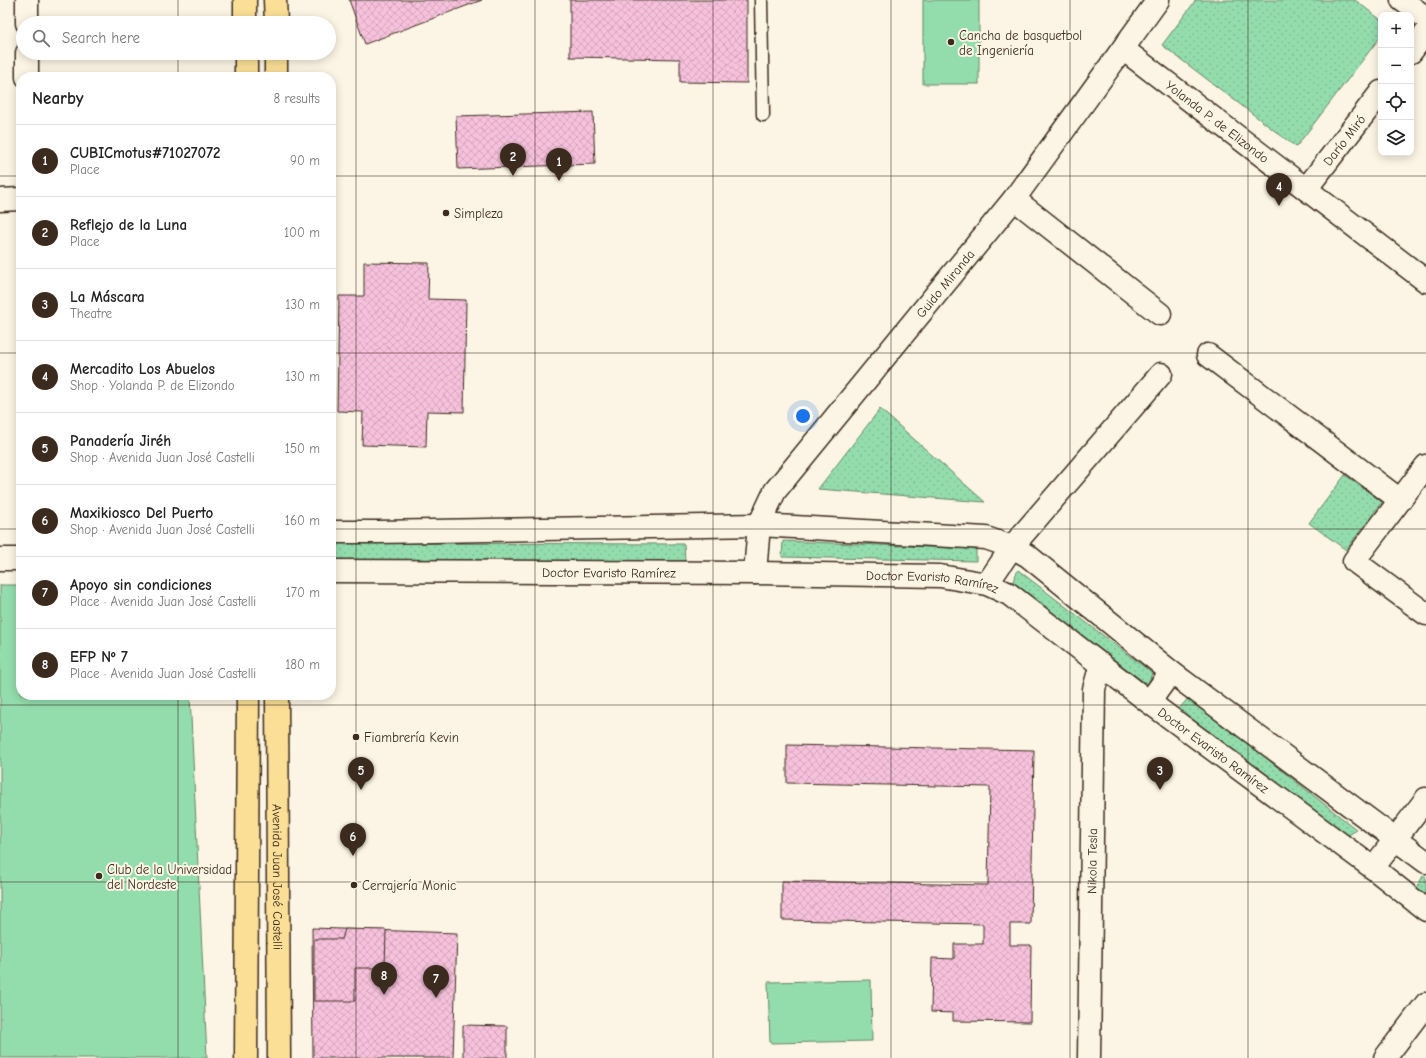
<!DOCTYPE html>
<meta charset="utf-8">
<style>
:root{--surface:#fff;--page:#f2f2f2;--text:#222;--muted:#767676;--line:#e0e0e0;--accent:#3b2a1e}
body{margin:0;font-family:"Comic Neue",sans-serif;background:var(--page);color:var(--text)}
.controls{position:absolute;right:12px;top:12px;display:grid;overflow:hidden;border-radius:8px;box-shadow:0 2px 10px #0003}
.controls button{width:36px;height:36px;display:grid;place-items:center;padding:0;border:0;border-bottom:1px solid var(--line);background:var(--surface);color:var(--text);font:20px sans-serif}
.you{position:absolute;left:803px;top:416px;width:14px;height:14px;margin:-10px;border:3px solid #fff;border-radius:50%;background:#1a73e8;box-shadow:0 0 0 6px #1a73e833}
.badge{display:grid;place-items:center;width:26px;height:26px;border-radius:50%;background:var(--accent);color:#fff;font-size:13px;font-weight:700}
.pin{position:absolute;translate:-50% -33px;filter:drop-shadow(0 1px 2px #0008)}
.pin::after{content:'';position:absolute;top:21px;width:14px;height:12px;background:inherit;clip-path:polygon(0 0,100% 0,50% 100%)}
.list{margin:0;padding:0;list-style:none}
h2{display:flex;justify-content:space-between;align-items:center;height:52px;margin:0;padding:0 16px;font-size:17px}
h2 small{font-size:13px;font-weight:400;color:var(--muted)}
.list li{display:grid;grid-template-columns:26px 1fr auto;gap:12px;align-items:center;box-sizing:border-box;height:72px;padding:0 16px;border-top:1px solid var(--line)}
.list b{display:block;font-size:15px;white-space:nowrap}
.list p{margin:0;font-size:13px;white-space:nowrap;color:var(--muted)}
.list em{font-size:13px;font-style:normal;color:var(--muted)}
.icon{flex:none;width:22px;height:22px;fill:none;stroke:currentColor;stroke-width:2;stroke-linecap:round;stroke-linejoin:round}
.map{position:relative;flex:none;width:1426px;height:1058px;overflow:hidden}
.search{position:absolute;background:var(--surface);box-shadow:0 2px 10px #0003;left:16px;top:16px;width:320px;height:44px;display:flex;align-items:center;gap:10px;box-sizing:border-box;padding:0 14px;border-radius:22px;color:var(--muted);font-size:15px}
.panel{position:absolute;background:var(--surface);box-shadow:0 2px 10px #0003;left:16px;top:72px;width:320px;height:628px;border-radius:16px}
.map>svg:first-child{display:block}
.park{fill:url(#park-dots);stroke:#678465}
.pitch{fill:#93ddac;stroke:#678465}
.building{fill:url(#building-cross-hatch);stroke:#3b2a1e}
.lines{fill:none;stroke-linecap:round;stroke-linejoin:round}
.lane-casing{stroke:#3b2a1e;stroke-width:15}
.street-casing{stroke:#3b2a1e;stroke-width:25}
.secondary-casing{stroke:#3b2a1e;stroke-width:25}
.primary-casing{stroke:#3b2a1e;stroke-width:25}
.lane{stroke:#fcf5e5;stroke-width:12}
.street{stroke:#fcf5e5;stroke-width:22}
.secondary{stroke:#fcf5e5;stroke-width:22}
.primary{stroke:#fbdf96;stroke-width:22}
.grid{fill:none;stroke:#3b2a1e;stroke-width:1;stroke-opacity:0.55}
.poi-dot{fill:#3b2a1e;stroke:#fcf5e5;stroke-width:1.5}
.labels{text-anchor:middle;stroke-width:4;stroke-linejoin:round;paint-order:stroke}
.poi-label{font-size:13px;fill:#3b2a1e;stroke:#fcf5e5;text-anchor:start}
.street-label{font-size:13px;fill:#3b2a1e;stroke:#fcf5e5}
</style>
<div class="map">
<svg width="1426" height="1058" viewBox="0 0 1426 1058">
<defs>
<pattern id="park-dots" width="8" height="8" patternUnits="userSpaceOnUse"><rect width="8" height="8" fill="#93ddac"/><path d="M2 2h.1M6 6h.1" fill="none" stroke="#80be94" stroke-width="1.8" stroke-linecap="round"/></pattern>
<pattern id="building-cross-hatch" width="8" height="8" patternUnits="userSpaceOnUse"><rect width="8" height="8" fill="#f6c1dc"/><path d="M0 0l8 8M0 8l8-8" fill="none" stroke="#d4a6bc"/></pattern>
</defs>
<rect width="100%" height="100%" fill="#fcf5e5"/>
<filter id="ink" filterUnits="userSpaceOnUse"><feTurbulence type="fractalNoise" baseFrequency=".025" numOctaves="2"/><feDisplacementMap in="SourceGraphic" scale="8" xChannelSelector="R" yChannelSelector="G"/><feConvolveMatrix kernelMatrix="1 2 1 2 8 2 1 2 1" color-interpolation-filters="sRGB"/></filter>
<g filter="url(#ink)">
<g class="park">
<path d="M1196,0h159l26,20v16l-85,111 -134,-102z"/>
<path d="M880,409l105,93 -167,-13z"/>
<path d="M1345,475l37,27 -36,48 -37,-27z"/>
<path d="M783,541l193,8v12l-194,-4z"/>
<path d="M331,543l353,1 1,17 -354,-1z"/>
<path d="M1018,570l134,103 -4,12 -136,-102z"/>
<path d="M1189,697l168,133 -12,7 -166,-128z"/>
<path d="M1423,876l3,2v18l-10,-7z"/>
</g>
<g class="pitch">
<rect x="923" y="0" width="56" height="84"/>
<path d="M0,585h21v110h169l17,363h-207z"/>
<path d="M871,980l1,61 -102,2 -2,-61z"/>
</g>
<g class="building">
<path d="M349,0h133l-117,44z"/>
<path d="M570,0h177v83l-67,-1v-23l-110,-2z"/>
<path d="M593,112l2,52 -137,5 -2,-53z"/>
<path d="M364,262l65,1 -1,36 38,1 -2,112 -37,-1 -1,36 -64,-2 1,-33 -26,-1 2,-115h25z"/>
<path d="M787,745l247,5 -3,174h-21v21h21l-1,77 -77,-1v-8l-22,-1 1,-54 22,1v-15h29v-20l-201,-4v-39l206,4 2,-98 -203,-4z"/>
<path d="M312,928l145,5 -4,125h-140z"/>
<path d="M345,929l41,1 -1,38h-30v33h-41v-62h28z"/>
<path d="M463,1025l44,1v32h-44z"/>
</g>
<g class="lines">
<defs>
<path id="lane" d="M761,0l2,115"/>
<g id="street">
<path d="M27,0v23"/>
<path d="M1402,0l24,18"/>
<path id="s1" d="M1123,49l303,232"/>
<path d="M1411,52l15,-20"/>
<path d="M27,53v24"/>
<path id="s2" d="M1306,189l75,-97"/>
<path d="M1014,199l146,115"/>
<path d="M0,200l21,-1"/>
<path d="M1208,355l192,145"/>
<path d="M1426,466l-72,95 72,53"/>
<path d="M0,559h21"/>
<path id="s3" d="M755,573l4,-48 16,-34 239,-292 144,-199"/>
<path d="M987,584l25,-37 149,-173"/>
<path d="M1149,702l22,-30"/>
<path d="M1373,868l53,-69"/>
<path id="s4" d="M1089,1058l5,-369 7,-25"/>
<path d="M1385,1058l41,-54"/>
</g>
<g id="secondary">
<path d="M331,532h47l381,-7 227,13 26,9 16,9 143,116 255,190"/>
<path id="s5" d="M331,571l424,2 185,3 47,8 22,10 140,108 224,166 53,42"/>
</g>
<g id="primary">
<path d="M245,0v23"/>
<path d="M275,0l1,23"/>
<path d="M246,53v24"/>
<path d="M276,53v24"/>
<path id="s6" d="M277,695l2,363"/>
<path d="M246,1058l2,-363"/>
</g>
</defs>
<use href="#lane" class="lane-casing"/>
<use href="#street" class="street-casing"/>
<use href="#secondary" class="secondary-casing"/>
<use href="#primary" class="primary-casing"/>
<use href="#lane" class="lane"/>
<use href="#street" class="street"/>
<use href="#secondary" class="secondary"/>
<use href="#primary" class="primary"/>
</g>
</g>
<path class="grid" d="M178,0v23M356,0v1058M535,0v1058M713,0v1058M891,0v1058M1070,0v1058M1248,0v1058M178,53v24M0,176h21M331,176h1095M0,353h21M331,353h1095M0,529h21M331,529h1095M178,695v363M0,705h1426M0,882h1426"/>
<g class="poi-dot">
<circle cx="951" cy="42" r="4"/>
<circle cx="446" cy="213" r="4"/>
<circle cx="356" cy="737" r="4"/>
<circle cx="99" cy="876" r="4"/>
<circle cx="354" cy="885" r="4"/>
</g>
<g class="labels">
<g class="poi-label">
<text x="959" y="40">Cancha de basquetbol<tspan x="959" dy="15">de Ingeniería</tspan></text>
<text x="454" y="218">Simpleza</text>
<text x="364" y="742">Fiambrería Kevin</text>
<text x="107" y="874">Club de la Universidad<tspan x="107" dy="15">del Nordeste</tspan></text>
<text x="362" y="890">Cerrajería Monic</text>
</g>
<g class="street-label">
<text dy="5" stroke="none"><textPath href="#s1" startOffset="119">Yolanda P. de Elizondo</textPath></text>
<text dy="5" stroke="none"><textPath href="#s2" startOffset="62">Darío Miró</textPath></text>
<text dy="5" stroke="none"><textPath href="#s3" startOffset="354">Guido Miranda</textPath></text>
<text dy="5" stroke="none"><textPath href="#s5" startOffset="278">Doctor Evaristo Ramírez</textPath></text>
<text dy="5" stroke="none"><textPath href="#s5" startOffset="602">Doctor Evaristo Ramírez</textPath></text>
<text dy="5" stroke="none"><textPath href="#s5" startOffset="938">Doctor Evaristo Ramírez</textPath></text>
<text dy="5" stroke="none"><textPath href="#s4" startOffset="197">Nikola Tesla</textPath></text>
<text dy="5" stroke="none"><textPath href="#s6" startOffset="182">Avenida Juan José Castelli</textPath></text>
</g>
</g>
</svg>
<div class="controls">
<button>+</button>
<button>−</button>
<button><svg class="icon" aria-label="locate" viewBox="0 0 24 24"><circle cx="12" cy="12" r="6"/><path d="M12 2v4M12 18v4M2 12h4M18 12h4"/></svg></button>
<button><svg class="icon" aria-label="layers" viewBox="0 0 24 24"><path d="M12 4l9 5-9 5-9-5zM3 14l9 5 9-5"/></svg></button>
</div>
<div class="you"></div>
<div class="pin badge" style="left:559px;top:181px">1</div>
<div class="pin badge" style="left:513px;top:176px">2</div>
<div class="pin badge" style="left:1160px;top:790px">3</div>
<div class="pin badge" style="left:1279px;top:206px">4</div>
<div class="pin badge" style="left:361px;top:790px">5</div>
<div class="pin badge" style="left:353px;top:856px">6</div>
<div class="pin badge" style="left:436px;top:998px">7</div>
<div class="pin badge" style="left:384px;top:995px">8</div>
<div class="search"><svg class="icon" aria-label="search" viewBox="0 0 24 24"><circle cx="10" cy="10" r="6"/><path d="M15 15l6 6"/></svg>Search here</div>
<section class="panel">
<h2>Nearby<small>8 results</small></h2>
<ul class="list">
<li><span class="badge">1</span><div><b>CUBICmotus#71027072</b><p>Place</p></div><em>90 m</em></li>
<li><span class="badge">2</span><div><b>Reflejo de la Luna</b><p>Place</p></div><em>100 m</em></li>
<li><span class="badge">3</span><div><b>La Máscara</b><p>Theatre</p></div><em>130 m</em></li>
<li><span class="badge">4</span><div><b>Mercadito Los Abuelos</b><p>Shop · Yolanda P. de Elizondo</p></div><em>130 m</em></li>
<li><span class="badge">5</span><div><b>Panadería Jiréh</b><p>Shop · Avenida Juan José Castelli</p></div><em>150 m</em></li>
<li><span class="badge">6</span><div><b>Maxikiosco Del Puerto</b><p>Shop · Avenida Juan José Castelli</p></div><em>160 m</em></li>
<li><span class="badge">7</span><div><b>Apoyo sin condiciones</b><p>Place · Avenida Juan José Castelli</p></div><em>170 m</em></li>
<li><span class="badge">8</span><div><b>EFP Nº 7</b><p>Place · Avenida Juan José Castelli</p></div><em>180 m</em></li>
</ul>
</section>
</div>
